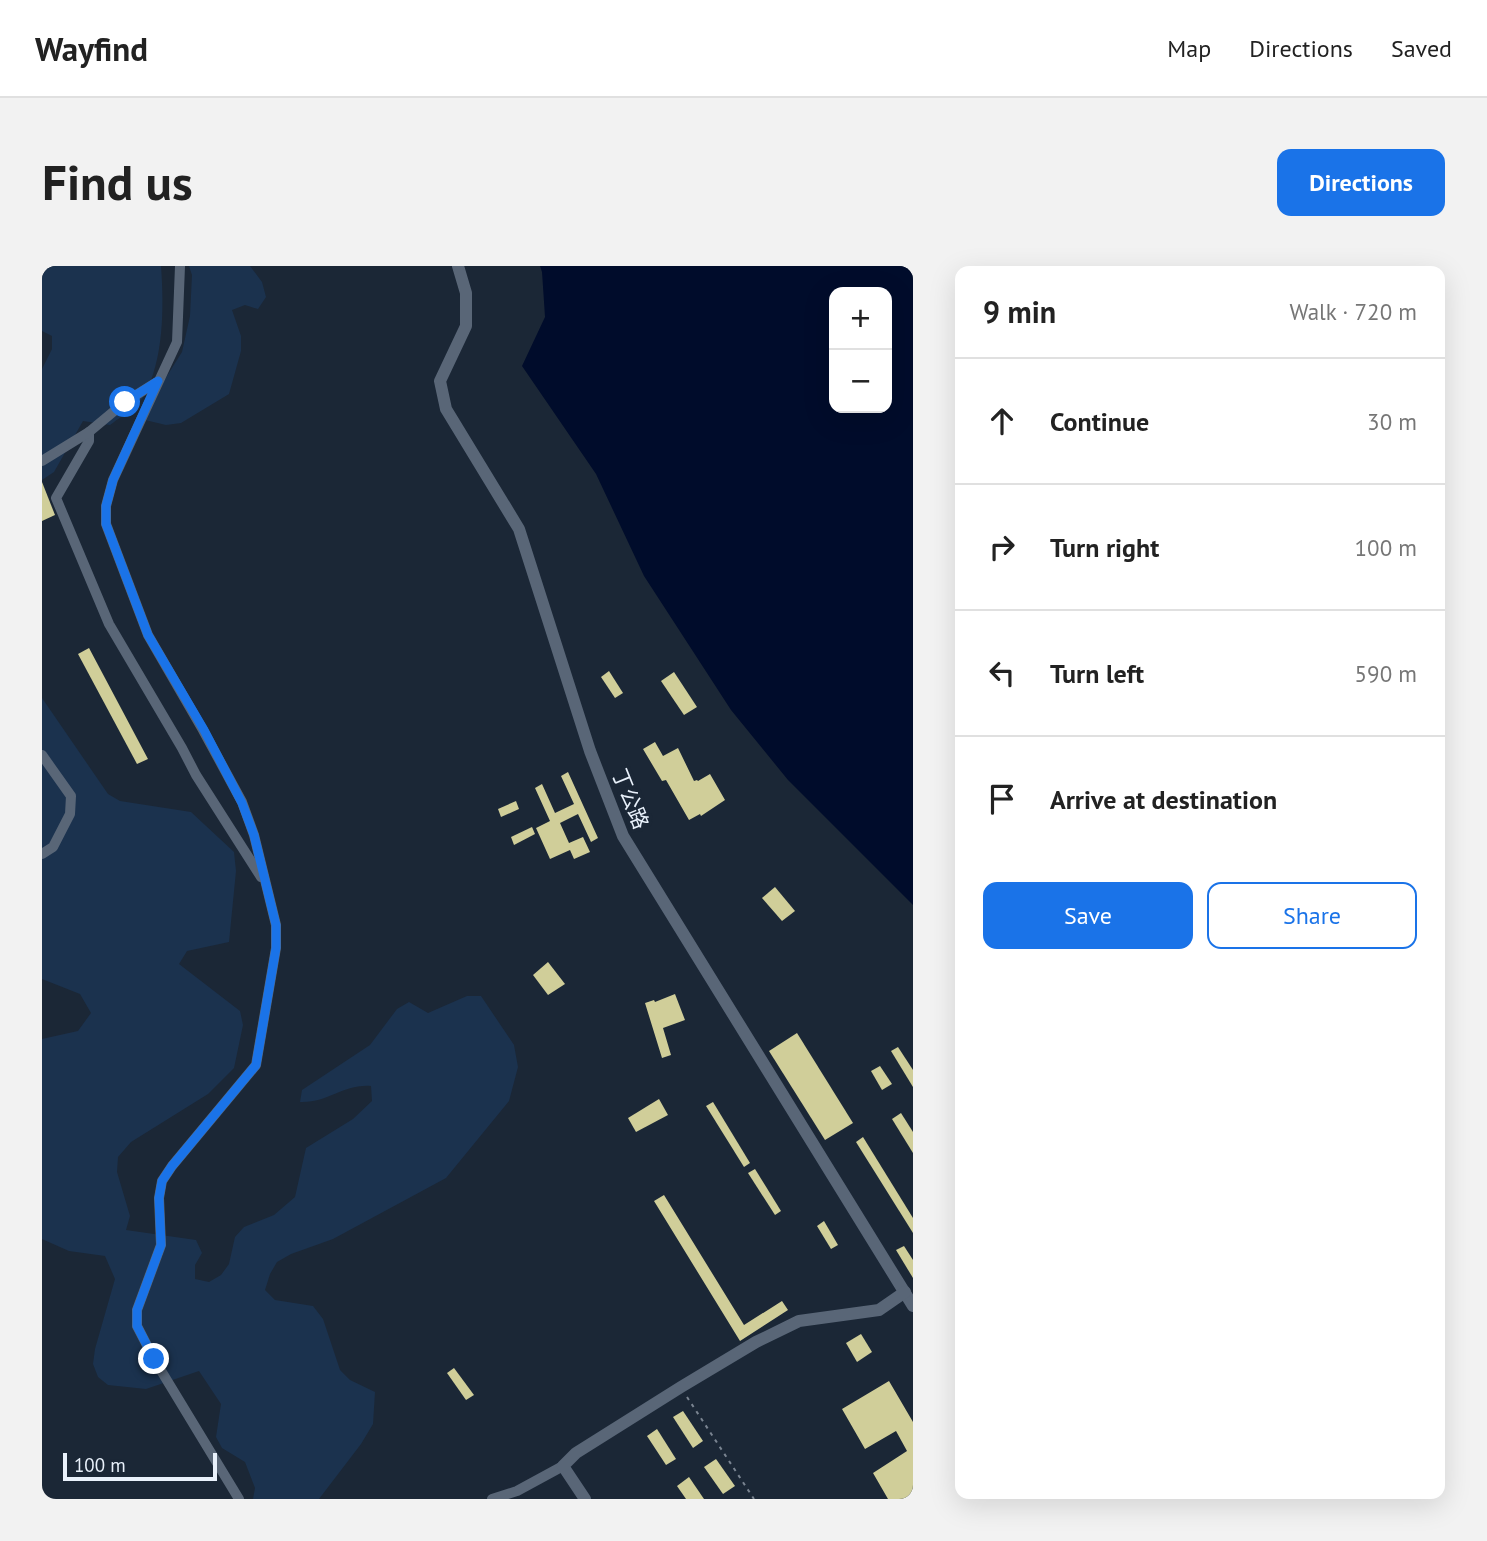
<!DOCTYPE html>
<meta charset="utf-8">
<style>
:root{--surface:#fff;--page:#f2f2f2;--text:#222;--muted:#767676;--line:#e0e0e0;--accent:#1a73e8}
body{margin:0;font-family:"PT Sans","Noto Sans SC",sans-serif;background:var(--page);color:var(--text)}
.controls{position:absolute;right:21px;top:21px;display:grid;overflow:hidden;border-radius:14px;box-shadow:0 7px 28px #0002}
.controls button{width:63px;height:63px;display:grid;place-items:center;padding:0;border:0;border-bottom:2px solid var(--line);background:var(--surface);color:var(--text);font:35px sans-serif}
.scale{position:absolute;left:21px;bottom:18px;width:154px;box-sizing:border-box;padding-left:7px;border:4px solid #e9f1fb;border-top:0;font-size:19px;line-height:24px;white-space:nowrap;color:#e9f1fb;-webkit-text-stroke:5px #1b2736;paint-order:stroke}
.stop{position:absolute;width:21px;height:21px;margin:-16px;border:5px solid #1a73e8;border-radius:50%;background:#fff}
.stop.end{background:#1a73e8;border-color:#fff;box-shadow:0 2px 7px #0008}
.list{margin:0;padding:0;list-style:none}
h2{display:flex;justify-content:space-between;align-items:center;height:91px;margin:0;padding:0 28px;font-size:30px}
h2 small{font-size:23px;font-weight:400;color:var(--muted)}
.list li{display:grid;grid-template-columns:46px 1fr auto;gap:21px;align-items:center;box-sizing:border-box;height:126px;padding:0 28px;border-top:2px solid var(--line)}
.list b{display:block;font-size:26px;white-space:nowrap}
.list em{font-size:23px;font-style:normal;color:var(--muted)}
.actions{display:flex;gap:14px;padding:21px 28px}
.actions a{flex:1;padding:16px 0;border:2px solid var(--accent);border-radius:14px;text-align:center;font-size:24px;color:var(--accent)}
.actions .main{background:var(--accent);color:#fff}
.icon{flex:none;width:38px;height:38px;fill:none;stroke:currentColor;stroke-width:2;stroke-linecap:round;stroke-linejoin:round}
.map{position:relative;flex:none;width:871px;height:1233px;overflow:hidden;border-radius:14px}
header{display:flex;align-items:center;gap:42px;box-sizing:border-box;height:98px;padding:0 35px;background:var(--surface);border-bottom:2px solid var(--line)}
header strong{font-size:33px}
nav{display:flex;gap:38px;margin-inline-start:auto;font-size:24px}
.intro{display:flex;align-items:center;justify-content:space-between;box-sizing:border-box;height:168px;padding:0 42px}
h1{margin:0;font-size:49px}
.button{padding:18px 32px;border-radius:14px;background:var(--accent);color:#fff;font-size:24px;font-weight:700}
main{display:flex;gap:42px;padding:0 42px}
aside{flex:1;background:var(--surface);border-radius:14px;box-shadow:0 7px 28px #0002}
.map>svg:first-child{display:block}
.green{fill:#1b324e}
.water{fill:#000c2b;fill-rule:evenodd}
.building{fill:#d0ce99}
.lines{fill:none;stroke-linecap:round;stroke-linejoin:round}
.path{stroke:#7a8491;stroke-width:2;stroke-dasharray:3.5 5;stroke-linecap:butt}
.minor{stroke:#596677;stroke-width:10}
.tertiary{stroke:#596677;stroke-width:12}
.route{stroke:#1a73e8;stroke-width:9}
.labels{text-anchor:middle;stroke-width:7;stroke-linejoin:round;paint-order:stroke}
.street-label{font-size:21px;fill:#e9f1fb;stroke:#1b2736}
</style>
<header>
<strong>Wayfind</strong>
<nav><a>Map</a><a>Directions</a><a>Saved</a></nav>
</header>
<div class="intro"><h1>Find us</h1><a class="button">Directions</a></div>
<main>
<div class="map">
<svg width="871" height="1233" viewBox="0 0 871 1233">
<rect width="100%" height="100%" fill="#1b2736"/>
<g class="green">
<path d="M0,0h119c3,41 3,93 -17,130 -6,10 -25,22 -34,29l-27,-4 -29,51 -12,8v-111l10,-20v-13l-10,-5z"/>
<path d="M147,0h61l12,16 4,15 -8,12 -13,-4 -13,5 9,26v15l-12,43 -48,29 -15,2 -21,-5 10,-25 27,-43 8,-36 2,-41z"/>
<path d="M0,432l66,96 12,7 71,11 43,40 2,19 -7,71 -42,9 -8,13 61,47 3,14 -9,43 -26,26 -77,48 -13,15 -1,15 13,44 -4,14 70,10 6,13 -7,12v14l14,3 12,-7 8,-11 6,-27 9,-10 30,-12 21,-18 11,-49 47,-29 19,-18 -1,-15c-28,-2 -42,17 -71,16l2,-12 68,-45 27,-36 12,-7 19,11 39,-17h14l33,49 4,22 -9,34 -63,77 -113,61 -42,15 -14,8 -7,12 -5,16 10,10 38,6 10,13 17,51 10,10 25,12 -2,32 -12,20 -42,55h-66l2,-11 -10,-26 -23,-14 -6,-11 5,-33 -22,-33 -53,18 -38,-4 -10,-8 -5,-13 2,-15 20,-70 -10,-23 -36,-5 -27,-12v-200l36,-8 13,-18 -11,-19 -38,-15z"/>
</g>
<path class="water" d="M498,0h373v639l-125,-125 -57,-70 -87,-134 -48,-102 -74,-108 23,-49 -3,-45zM792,26h53v116h-53z"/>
<g class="building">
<path d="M0,216l13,33 -13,6z"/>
<path d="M47,382l59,111 -11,5 -59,-110z"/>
<path d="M567,405l14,22 -8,5 -14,-21z"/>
<path d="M632,406l23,35 -13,8 -23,-34z"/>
<path d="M613,476l8,14 15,-8 16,33 3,-1 1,1 12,-7 15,26 -24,16 -1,-2 -11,6 -23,-40 -4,1 -19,-32z"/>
<path d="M526,506l30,66 -7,4 -13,-28 -18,9 9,20 14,-6 7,15 -16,7 -4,-9 -20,9 -14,-31 14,-7 -15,-33 7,-4 13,29 19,-9 -13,-28z"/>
<path d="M474,535l3,8 -18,8 -3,-8z"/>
<path d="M490,561l3,7 -21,11 -3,-8z"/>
<path d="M733,621l20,24 -13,10 -20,-23z"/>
<path d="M506,696l17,22 -17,11 -15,-20z"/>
<path d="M633,728l10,26 -22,8 8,27 -9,3 -17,-55 9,-3 1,2z"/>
<path d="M755,767l56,90 -28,17 -56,-89z"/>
<path d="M856,781l15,23v17l-22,-36z"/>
<path d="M838,800l12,18 -10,6 -11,-19z"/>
<path d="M617,833l9,16 -32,17 -8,-14z"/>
<path d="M671,836l37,61 -6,4 -38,-61z"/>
<path d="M859,847l12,19v21l-21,-34z"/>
<path d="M821,871l50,81v15l-57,-91z"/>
<path d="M713,903l26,42 -6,4 -27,-42z"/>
<path d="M622,929l80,130 38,-24 6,9 -48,31 -86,-140z"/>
<path d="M782,955l14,24 -7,4 -14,-23z"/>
<path d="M862,980l9,14v18l-17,-28z"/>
<path d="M819,1068l11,18 -15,10 -11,-19z"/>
<path d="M412,1102l20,27 -8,5 -19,-27z"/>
<path d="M847,1115l24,41v77h-25l-15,-26 34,-22 -11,-20 -31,18 -23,-40z"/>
<path d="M641,1145l20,30 -10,7 -20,-31z"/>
<path d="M615,1163l19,30 -10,6 -19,-29z"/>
<path d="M674,1193l19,27 -12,8 -19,-27z"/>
<path d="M647,1211l15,22h-18l-9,-13z"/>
</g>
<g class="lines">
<path class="path" d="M645,1131l67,102"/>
<g class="minor">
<path d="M138,0l-3,76 -64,138 -7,26v18l42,111 55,95 39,72 12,33 22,90v23l-20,117 -84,101 -10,15 -3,17 2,47 -24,65v16l17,33 85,140"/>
<path d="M47,166v9l-33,57 53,126 73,124 14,27 65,102"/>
<path d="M0,195l47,-29 36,-30 32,-20"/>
<path d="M0,489l29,41 -1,18 -17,33 -11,7"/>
<path d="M450,1233l25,-8 46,-25"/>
</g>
<g class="tertiary">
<path d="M416,0l8,27v33l-26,55 6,28 73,120 71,222 33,85 290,470"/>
<path d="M543,1233l-22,-33 13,-13 105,-66 75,-45 43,-21 80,-11 26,-18"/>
</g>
</g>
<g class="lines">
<path class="route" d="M83,136l33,-21 -45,99 -7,26v18l42,111 56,95 38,73 12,32 22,90v23l-20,117 -84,101 -10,15 -3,17 2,47 -24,65v16l17,33"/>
</g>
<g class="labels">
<g class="street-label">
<text transform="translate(588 533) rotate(68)" y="7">丁公路</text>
</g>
</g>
</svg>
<div class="controls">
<button>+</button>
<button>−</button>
</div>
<div class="scale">100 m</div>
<div class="stop" style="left:83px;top:136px"></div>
<div class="stop end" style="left:112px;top:1093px"></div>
</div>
<aside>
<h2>9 min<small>Walk · 720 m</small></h2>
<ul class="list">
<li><svg class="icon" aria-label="ahead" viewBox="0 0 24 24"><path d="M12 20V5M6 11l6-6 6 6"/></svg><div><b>Continue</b></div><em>30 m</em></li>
<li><svg class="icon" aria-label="right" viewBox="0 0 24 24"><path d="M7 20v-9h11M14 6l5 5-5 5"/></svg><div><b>Turn right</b></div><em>100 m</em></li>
<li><svg class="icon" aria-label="left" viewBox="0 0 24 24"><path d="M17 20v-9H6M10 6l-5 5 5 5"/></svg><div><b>Turn left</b></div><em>590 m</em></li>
<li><svg class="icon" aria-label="arrive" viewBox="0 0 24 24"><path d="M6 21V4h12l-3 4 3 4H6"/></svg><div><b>Arrive at destination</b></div></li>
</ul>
<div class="actions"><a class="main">Save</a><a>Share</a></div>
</aside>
</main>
